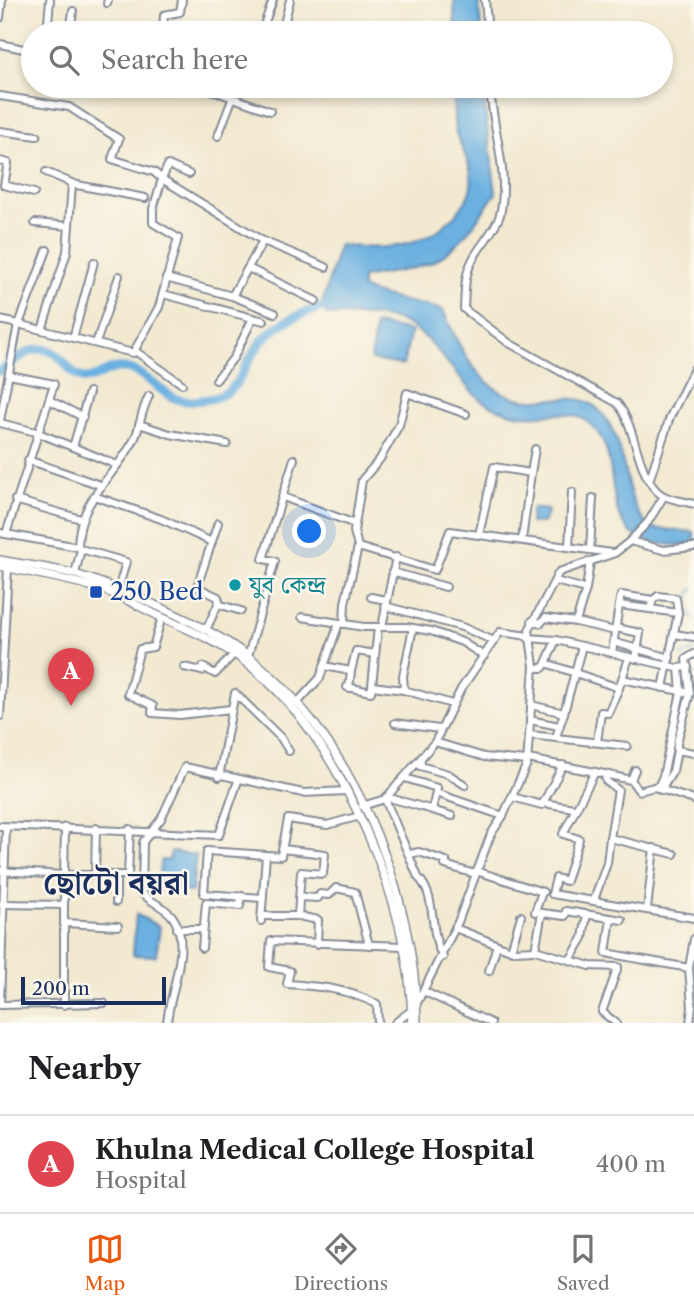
<!DOCTYPE html>
<meta charset="utf-8">
<style>
:root{--surface:#fff;--page:#f6f6f6;--text:#202124;--muted:#757577;--line:#e0e0e0;--accent:#ea580c}
body{margin:0;font-family:"Libre Caslon Text","Noto Serif Bengali",serif;background:var(--page);color:var(--text)}
.scale{position:absolute;left:21px;bottom:18px;width:145px;box-sizing:border-box;padding-left:7px;border:4px solid #1b2f5e;border-top:0;font-size:19px;line-height:24px;white-space:nowrap;color:#1b2f5e;-webkit-text-stroke:5px #fbf7ec;paint-order:stroke}
.you{position:absolute;left:310px;top:532px;width:24px;height:24px;margin:-18px;border:5px solid #fff;border-radius:50%;background:#1a73e8;box-shadow:0 0 0 10px #1a73e833}
.badge{display:grid;place-items:center;width:46px;height:46px;border-radius:50%;background:var(--accent);color:#fff;font-size:23px;font-weight:700}
.pin{position:absolute;translate:-50% -58px;filter:drop-shadow(0 2px 4px #0008)}
.pin::after{content:'';position:absolute;top:37px;width:24px;height:21px;background:inherit;clip-path:polygon(0 0,100% 0,50% 100%)}
.list{margin:0;padding:0;list-style:none}
h2{display:flex;justify-content:space-between;align-items:center;height:91px;margin:0;padding:0 28px;font-size:30px}
h2 small{font-size:23px;font-weight:400;color:var(--muted)}
.list li{display:grid;grid-template-columns:46px 1fr auto;gap:21px;align-items:center;box-sizing:border-box;height:98px;padding:0 28px;border-top:2px solid var(--line)}
.list b{display:block;font-size:26px;white-space:nowrap}
.list p{margin:0;font-size:23px;white-space:nowrap;color:var(--muted)}
.list em{font-size:23px;font-style:normal;color:var(--muted)}
.icon{flex:none;width:38px;height:38px;fill:none;stroke:currentColor;stroke-width:2;stroke-linecap:round;stroke-linejoin:round}
.map{position:relative;flex:none;width:694px;height:1023px;overflow:hidden}
.search{position:absolute;background:var(--surface);box-shadow:0 4px 10px #0003;left:21px;right:21px;top:21px;height:77px;display:flex;align-items:center;gap:18px;box-sizing:border-box;padding:0 24px;border-radius:38px;color:var(--muted);font-size:26px}
.sheet{height:189px;background:var(--surface)}
nav{display:flex;justify-content:space-around;align-items:center;box-sizing:border-box;height:98px;border-top:2px solid var(--line);background:var(--surface);font-size:19px;color:var(--muted)}
nav a{display:grid;justify-items:center;gap:4px}
nav .on{color:var(--accent)}
.map>svg:first-child{display:block}
.water{fill:#6ab0e0;stroke:#42709f;stroke-width:2}
.lines{fill:none;stroke-linecap:round;stroke-linejoin:round}
.stream{stroke:#6ab0e0;stroke-width:2}
.river{stroke:#6ab0e0;stroke-width:9}
.minor-casing{stroke:#868c97;stroke-width:10}
.major-casing{stroke:#868c97;stroke-width:10}
.minor{stroke:#fff;stroke-width:6}
.major{stroke:#fff;stroke-width:7}
.culture-dot{fill:#0f9aa8;stroke:#fbf7ec;stroke-width:2.5}
.transit-dot{fill:#1a4fb4;stroke:#fbf7ec;stroke-width:2.5}
.labels{text-anchor:middle;stroke-width:5;stroke-linejoin:round;paint-order:stroke}
.culture-label{font-size:24px;fill:#0d838f;stroke:#fbf7ec;text-anchor:start}
.transit-label{font-size:24px;fill:#164399;stroke:#fbf7ec;text-anchor:start}
.district-label{font-size:32px;font-weight:bold;fill:#1b2f5e;stroke:#fbf7ec}
</style>
<div class="map">
<svg width="694" height="1023" viewBox="0 0 694 1023">
<rect width="100%" height="100%" fill="#fbf7ec"/>
<filter id="ink" filterUnits="userSpaceOnUse"><feTurbulence type="fractalNoise" baseFrequency=".0143" numOctaves="2"/><feDisplacementMap in="SourceGraphic" scale="14" xChannelSelector="R" yChannelSelector="G"/><feConvolveMatrix kernelMatrix="1 2 1 2 8 2 1 2 1" color-interpolation-filters="sRGB"/></filter>
<filter id="wash" filterUnits="userSpaceOnUse"><feTurbulence type="fractalNoise" baseFrequency=".00686" numOctaves="4" result="noise"/><feDisplacementMap in="SourceGraphic" scale="28" xChannelSelector="R" yChannelSelector="G"/><feGaussianBlur stdDeviation="1.57" result="paint"/><feColorMatrix in="noise" values="0 0 0 0 0 0 0 0 0 0 0 0 0 0 0 0 0 1.4 0 .05"/><feComposite in="paint" operator="in"/></filter>
<g filter="url(#wash)">
<rect width="100%" height="100%" fill="#f2e9d0"/>
<g class="water">
<path d="M454,0h24l4,33h-27z"/>
<path d="M454,86h28l14,107c-17,24 -36,56 -64,69 -21,9 -48,11 -70,16v10c16,9 60,16 81,22 17,39 39,88 88,90 20,1 51,-8 67,9 34,35 20,88 52,119l44,4v12c-120,12 -54,-86 -109,-124 -17,-11 -43,-3 -63,-5 -10,-1 -21,-5 -30,-9 -15,-5 -25,-20 -35,-32 -50,-62 -54,-58 -131,-59l-3,-14 16,-56c47,6 90,4 121,-36 9,-11 14,-25 10,-40 -3,-14 -12,-26 -15,-40 -2,-14 -1,-30 -1,-43z"/>
<path d="M375,324l36,7 -8,34 -32,-5z"/>
<path d="M532,508l16,2 -5,13h-13z"/>
<path d="M171,852l25,3 -4,37 -35,-5 4,-27h8z"/>
<path d="M136,914l24,13 -4,29 -23,-1z"/>
</g>
<g class="lines">
<g class="stream">
<path d="M694,589c-8,8 -9,21 0,29"/>
<path d="M683,658l1,-4 10,-3"/>
<path d="M677,726l8,-31"/>
</g>
<path class="river" d="M0,371c19,-14 43,-36 63,-10 6,7 11,15 20,17 17,4 25,-17 49,-8 19,7 35,31 55,31 59,0 48,-29 76,-61 18,-21 46,-29 71,-37"/>
</g>
</g>
<g filter="url(#ink)">
<g class="lines">
<defs>
<g id="minor">
<path d="M290,0l-6,24 23,2"/>
<path d="M485,0l3,33"/>
<path d="M107,3l1,-3"/>
<path d="M0,18l2,-18"/>
<path d="M47,33l3,-33"/>
<path d="M70,33l3,-22"/>
<path d="M163,33l1,-18 16,-3 2,-12"/>
<path d="M261,33l12,-33"/>
<path d="M0,44l33,7"/>
<path d="M200,86l70,25"/>
<path d="M490,86c2,43 20,86 10,129 -5,16 -21,31 -28,46 -8,15 -7,32 -8,48l45,34 108,60c20,23 20,77 45,92 9,5 22,6 32,9"/>
<path d="M0,96l69,11 50,32 -7,20 42,13 8,7 -9,30v14l25,15 -19,69 -26,46 -115,-29"/>
<path d="M229,96l6,-10"/>
<path d="M0,131l37,5"/>
<path d="M218,136l15,-39"/>
<path d="M0,161l8,2 -4,22 30,8"/>
<path d="M46,172l28,12"/>
<path d="M189,174l-21,-9 -6,14 101,62"/>
<path d="M35,223l34,3"/>
<path d="M248,268l68,33"/>
<path d="M166,278l66,18 31,-55 63,26"/>
<path d="M163,294l101,27"/>
<path d="M232,296l43,17"/>
<path d="M0,320l18,4 -18,97"/>
<path d="M19,324l28,-74"/>
<path d="M42,330l25,-78 5,-68 73,14"/>
<path d="M73,338l21,-76"/>
<path d="M96,343l23,-67"/>
<path d="M135,351l47,33"/>
<path d="M216,380l18,-23 19,-39"/>
<path d="M49,400l34,17"/>
<path d="M0,423l36,9 81,33"/>
<path d="M139,424l31,10 57,10"/>
<path d="M73,447l16,-55"/>
<path d="M28,460l72,25"/>
<path d="M531,473l4,-24"/>
<path d="M650,478l20,-61 24,-48"/>
<path d="M94,496l67,23 51,23"/>
<path d="M664,496l-16,26 -18,19 33,9 31,-3"/>
<path d="M283,497l72,27"/>
<path d="M15,500l66,19"/>
<path d="M0,533l78,14"/>
<path d="M6,534l48,-150 -45,-9"/>
<path d="M522,540l9,-67 -37,-6 -15,68 133,18"/>
<path d="M358,547l-4,-16 8,-51 18,-21 19,-34 8,-32 59,21"/>
<path d="M569,547l3,-55"/>
<path d="M81,549l45,13 -8,28"/>
<path d="M590,550l3,-52"/>
<path d="M392,572l54,15"/>
<path d="M75,574l6,-25 -3,-2c0,-46 34,-68 55,-105 8,-15 7,-29 16,-46"/>
<path d="M555,581l31,8 4,-27"/>
<path d="M371,597l15,3"/>
<path d="M218,604l23,7"/>
<path d="M619,605l2,-10 32,5"/>
<path d="M385,606l77,21 32,14"/>
<path d="M650,609l28,4"/>
<path d="M162,617l-9,30 -13,2 -12,45 25,12 -1,7 28,2 51,-6"/>
<path d="M302,617l62,10h43l24,4 31,11 22,14"/>
<path d="M532,621l9,2 4,-5 31,4 10,-33"/>
<path d="M576,622l39,9"/>
<path d="M344,624l1,-21 13,-56 77,23 15,-39 29,4"/>
<path d="M378,627l-6,59 32,4 48,14"/>
<path d="M382,627l14,-70"/>
<path d="M616,628l24,5 -4,26"/>
<path d="M206,630l13,-28 -1,-5 -21,-10 21,-64"/>
<path d="M674,634l20,3"/>
<path d="M528,638l28,2 121,28 11,-1"/>
<path d="M613,642l57,16"/>
<path d="M612,653l7,-48 31,4 3,-9 5,-4 18,2 2,15 -15,75"/>
<path d="M694,654l-8,5 4,34 -13,50v7l17,3"/>
<path d="M248,656l27,-95 -12,-2 31,-100"/>
<path d="M629,658l-7,21 63,13"/>
<path d="M546,663l10,-23"/>
<path d="M324,666l27,5 -2,17"/>
<path d="M184,667l18,4 1,-4 12,7 19,-20"/>
<path d="M534,668h9l3,-5 73,25 3,-9"/>
<path d="M351,671l5,-20 19,3"/>
<path d="M347,687l24,5 1,-6"/>
<path d="M404,690l-1,-14 10,-48"/>
<path d="M297,703l23,-25 19,-55"/>
<path d="M531,705l33,8 18,-67"/>
<path d="M0,716l8,-148"/>
<path d="M530,720l29,6"/>
<path d="M395,723l44,6"/>
<path d="M530,735l97,11"/>
<path d="M556,737l8,-24"/>
<path d="M435,742l26,-53 39,-57 28,4"/>
<path d="M597,742l4,-30 7,1 11,-25"/>
<path d="M528,759l67,13"/>
<path d="M421,762l-1,4 28,8 17,11"/>
<path d="M605,774l1,7 12,9 -8,48 64,16"/>
<path d="M219,777l16,-84 46,45 8,13"/>
<path d="M405,778l32,10 -5,22 20,6"/>
<path d="M631,780l4,-10"/>
<path d="M654,787l5,-2 4,-9 18,-84 -2,-24"/>
<path d="M661,790l12,-19 4,-21"/>
<path d="M436,793l67,23"/>
<path d="M386,797l47,13"/>
<path d="M512,797l30,8 21,-40"/>
<path d="M385,799l33,78c20,20 10,55 25,80"/>
<path d="M694,800l-40,-13 -15,4 -8,-11 -36,-8 -32,62 16,5 -13,42 -10,-3 -4,16 142,24"/>
<path d="M543,803l31,5"/>
<path d="M362,806l23,-7 50,-57 49,15 43,4"/>
<path d="M0,826l219,9 19,-54"/>
<path d="M6,827l-6,178 104,-2"/>
<path d="M65,827l-1,48h64l2,-46"/>
<path d="M282,849l43,5 -2,20 -22,-2 -3,44 20,4 -1,24"/>
<path d="M410,854l9,-2 27,9 -1,4 30,9"/>
<path d="M0,871l64,4v130"/>
<path d="M476,871l67,21"/>
<path d="M95,875l1,-47"/>
<path d="M542,892l-7,20 30,4 1,-5 56,9"/>
<path d="M299,897l19,1 2,-4 9,1 7,-7 19,4 14,53"/>
<path d="M263,898l-59,-4 3,-43 74,5 7,-37 39,6 33,-9"/>
<path d="M594,900l13,-37 3,-25"/>
<path d="M116,902v-27"/>
<path d="M2,904l62,1"/>
<path d="M647,909l7,-61"/>
<path d="M542,913l-7,37 55,16 28,1 -16,45 14,11"/>
<path d="M262,916h36"/>
<path d="M611,918l-5,35 83,15"/>
<path d="M261,921l5,-66"/>
<path d="M65,923l53,3"/>
<path d="M455,928l58,23 22,-1"/>
<path d="M177,929h26"/>
<path d="M202,948l4,-45 34,3 1,-10"/>
<path d="M511,950l10,-34"/>
<path d="M570,960l13,-22 4,-24"/>
<path d="M489,971l8,-26"/>
<path d="M423,991l68,32"/>
<path d="M417,1003l41,-81 33,-88 12,-18 24,-52 7,-98 -5,-36 30,-58 56,-19 15,-12"/>
<path d="M167,1023c2,-29 26,-81 5,-107 -7,-9 -22,-14 -30,-23l1,-51 18,-23 24,-52 118,26 44,-2"/>
<path d="M378,1023l-1,-19c-34,-16 -53,-17 -90,-20l3,-13 -21,-4 2,-26 132,5"/>
<path d="M395,1023l17,-13"/>
<path d="M690,1023l2,-16 -3,-39 5,-29"/>
</g>
<g id="major">
<path d="M0,560c26,5 53,8 78,15 45,14 125,49 163,76 109,78 175,241 176,372"/>
<path d="M0,566c34,8 71,13 103,24 20,7 39,18 58,27 26,12 53,23 76,39 60,43 98,106 128,172 28,62 46,127 47,195"/>
</g>
</defs>
<use href="#minor" class="minor-casing"/>
<use href="#major" class="major-casing"/>
<use href="#minor" class="minor"/>
<use href="#major" class="major"/>
</g>
</g>
<circle class="culture-dot" cx="235" cy="585" r="7"/>
<rect class="transit-dot" x="89" y="585" width="14" height="14" rx="3.5"/>
<g class="labels">
<g class="culture-label">
<text x="249" y="593">যুব কেন্দ্র</text>
</g>
<g class="transit-label">
<text x="110" y="600">250 Bed</text>
</g>
<g class="district-label">
<text x="116" y="894">ছোটো বয়রা</text>
</g>
</g>
</svg>
<div class="scale">200 m</div>
<div class="you"></div>
<div class="pin badge" style="left:71px;top:706px;background:#e0444e">A</div>
<div class="search"><svg class="icon" aria-label="search" viewBox="0 0 24 24"><circle cx="10" cy="10" r="6"/><path d="M15 15l6 6"/></svg>Search here</div>
</div>
<section class="sheet">
<h2>Nearby<small></small></h2>
<ul class="list">
<li><span class="badge" style="background:#e0444e">A</span><div><b>Khulna Medical College Hospital</b><p>Hospital</p></div><em>400 m</em></li>
</ul>
</section>
<nav>
<a class="on"><svg class="icon" aria-label="map" viewBox="0 0 24 24"><path d="M3 6l6-2 6 2 6-2v14l-6 2-6-2-6 2zM9 4v14M15 6v14"/></svg>Map</a>
<a><svg class="icon" aria-label="directions" viewBox="0 0 24 24"><path d="M12 3l9 9-9 9-9-9zM9 14v-3h6M13 9l2 2-2 2"/></svg>Directions</a>
<a><svg class="icon" aria-label="saved" viewBox="0 0 24 24"><path d="M7 4h10v16l-5-4-5 4z"/></svg>Saved</a>
</nav>
